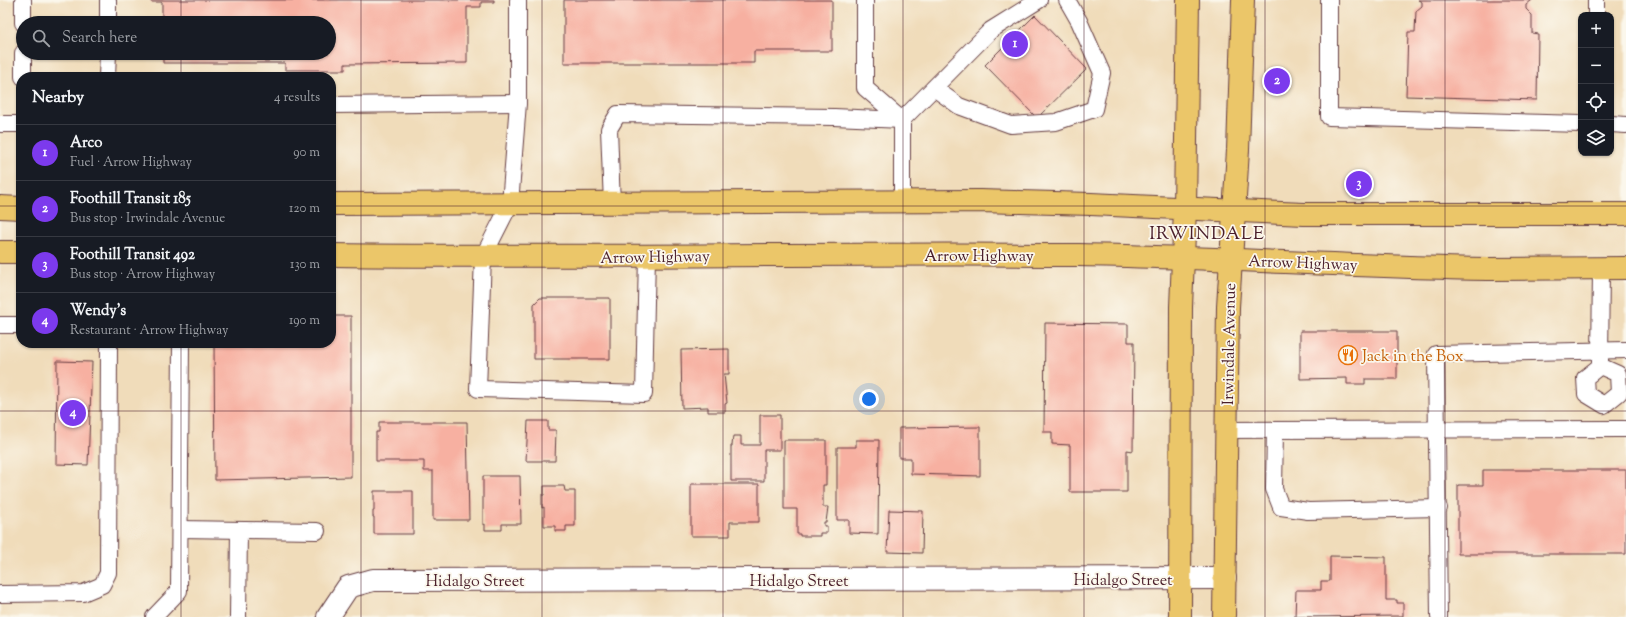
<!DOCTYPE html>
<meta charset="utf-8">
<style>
:root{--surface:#171b24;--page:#242831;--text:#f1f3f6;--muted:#9ea1a6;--line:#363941;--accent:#7c3aed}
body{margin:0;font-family:"Sorts Mill Goudy",serif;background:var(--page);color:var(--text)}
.controls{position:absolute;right:12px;top:12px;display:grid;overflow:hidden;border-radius:8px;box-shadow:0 1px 3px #0004}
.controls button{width:36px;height:36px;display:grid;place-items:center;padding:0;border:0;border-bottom:1px solid var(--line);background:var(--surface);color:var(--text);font:20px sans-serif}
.you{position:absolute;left:869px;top:399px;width:14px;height:14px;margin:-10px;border:3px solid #fff;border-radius:50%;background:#1a73e8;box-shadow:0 0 0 6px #1a73e833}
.badge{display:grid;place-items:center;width:26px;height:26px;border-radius:50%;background:var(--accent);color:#fff;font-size:13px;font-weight:700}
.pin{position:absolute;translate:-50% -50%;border:2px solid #fff;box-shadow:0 1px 4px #0006}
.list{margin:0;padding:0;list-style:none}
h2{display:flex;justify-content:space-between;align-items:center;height:52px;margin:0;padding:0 16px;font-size:17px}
h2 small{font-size:13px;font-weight:400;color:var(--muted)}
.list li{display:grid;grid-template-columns:26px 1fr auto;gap:12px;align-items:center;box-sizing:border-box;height:56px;padding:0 16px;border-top:1px solid var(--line)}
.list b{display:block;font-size:15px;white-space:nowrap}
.list p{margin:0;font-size:13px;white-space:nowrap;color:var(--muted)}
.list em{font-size:13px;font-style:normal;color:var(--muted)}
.icon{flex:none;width:22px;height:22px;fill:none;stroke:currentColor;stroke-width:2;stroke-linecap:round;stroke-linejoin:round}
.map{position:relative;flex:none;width:1626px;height:617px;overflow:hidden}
.search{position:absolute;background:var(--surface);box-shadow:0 1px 3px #0004;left:16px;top:16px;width:320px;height:44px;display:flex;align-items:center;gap:10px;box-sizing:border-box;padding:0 14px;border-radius:22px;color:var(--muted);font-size:15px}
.panel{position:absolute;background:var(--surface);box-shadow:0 1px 3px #0004;left:16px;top:72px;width:320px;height:276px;border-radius:16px}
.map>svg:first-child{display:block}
.building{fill:#f7b0a1}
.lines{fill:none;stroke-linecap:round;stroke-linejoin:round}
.service-casing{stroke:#633b40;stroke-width:18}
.minor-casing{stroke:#633b40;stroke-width:24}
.primary-casing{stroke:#633b40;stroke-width:24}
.service{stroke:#fff;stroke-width:16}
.minor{stroke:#fff;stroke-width:22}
.primary{stroke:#ebc669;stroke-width:22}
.grid{fill:none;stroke:#4a1f2b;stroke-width:1;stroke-opacity:0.55}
.labels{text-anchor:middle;stroke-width:3.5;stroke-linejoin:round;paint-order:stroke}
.street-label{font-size:16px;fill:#4a1f2b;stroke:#fbf7ec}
.food-label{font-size:16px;fill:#c56008;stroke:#fbf7ec;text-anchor:start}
.quarter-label{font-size:18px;letter-spacing:1px;fill:#4a1f2b;stroke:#fbf7ec}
</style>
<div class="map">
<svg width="1626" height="617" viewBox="0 0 1626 617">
<rect width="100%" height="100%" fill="#fbf7ec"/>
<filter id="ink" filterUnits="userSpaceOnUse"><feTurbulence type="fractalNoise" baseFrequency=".025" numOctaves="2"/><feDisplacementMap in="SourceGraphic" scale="8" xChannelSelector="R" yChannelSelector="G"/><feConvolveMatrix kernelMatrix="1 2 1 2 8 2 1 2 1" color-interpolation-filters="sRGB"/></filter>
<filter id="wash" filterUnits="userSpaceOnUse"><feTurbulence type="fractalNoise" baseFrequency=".012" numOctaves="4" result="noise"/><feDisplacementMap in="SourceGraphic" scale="16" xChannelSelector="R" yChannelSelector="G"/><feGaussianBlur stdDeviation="0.9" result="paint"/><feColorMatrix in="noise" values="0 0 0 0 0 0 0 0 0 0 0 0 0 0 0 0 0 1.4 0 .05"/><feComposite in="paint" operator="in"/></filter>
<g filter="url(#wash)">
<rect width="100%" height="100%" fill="#f0dcba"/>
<g id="blocks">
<g class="building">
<path d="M151,0h343v2h-13v5h-14v56l-122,1v6h-60v-7h-122v-10h166v-30h-167v-21h-11z"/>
<path d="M564,0h268v51h-78v12h-190z"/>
<path d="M1418,0h114l-6,5v4l6,6v18l6,1 -1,66 -131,-4 2,-64h7l1,-21 6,-5v-4z"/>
<path d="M1035,15l52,54 -50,49 -52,-53z"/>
<path d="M540,298h70v61h-76v-55z"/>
<path d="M331,316h20v161l-136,3 -1,-137h117z"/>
<path d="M1045,323l83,1v18h6l-1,109 -6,-1v42h-57v-47l-18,-1v-12h-8z"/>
<path d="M1300,331h97v48h-32v5h-18v-6l-47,1z"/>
<path d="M729,349v25h-5l3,29 -2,1v8h-17v-5l-26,1 -1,-58z"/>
<path d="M57,361l35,1 -4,103 -32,-1z"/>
<path d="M760,415h20v35h-16v31h-33v-35h1l1,-10h8v9h19z"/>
<path d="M528,421h20v9h8l-1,31h-29z"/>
<path d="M379,422h88l2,98h-36v-49h-9v-10h-48v-29h3z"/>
<path d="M980,427v49l-69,-2v-16h-12v-30z"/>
<path d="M784,440h42v45h-3v22h5l-2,15h-2v4h3v7h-7v3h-20v-2h-3v-25h-13z"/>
<path d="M856,440h23l-1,94 -29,-1v-13h-12v-73h19z"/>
<path d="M1483,470h143v84h-168v-69h25z"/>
<path d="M483,476h37l1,48h-19v6h-17v-6l-2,1z"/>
<path d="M691,484h68v38h-29v14h-39z"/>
<path d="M544,486h20l1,5h10v35h-9v5h-11v-5h-11v-19l-2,1v-13h2z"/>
<path d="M374,491h39v43h-39v-17h-1v-6h1z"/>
<path d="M889,510l34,1 -1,42 -35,-1z"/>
<path d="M1330,556l56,1v43h11v3h6v13l-108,1 1,-27h25v-9h9z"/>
</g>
</g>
</g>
<g filter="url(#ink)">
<use href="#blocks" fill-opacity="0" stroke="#633b40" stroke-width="1"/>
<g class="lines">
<defs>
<g id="service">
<path d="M23,0v23"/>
<path d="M518,0v103l-8,101 -27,53 -5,132 166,5 3,-139"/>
<path d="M865,0v88l37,32v82"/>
<path d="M1329,0v117l252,7"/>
<path d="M1596,15v-15"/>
<path d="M108,23v-23"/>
<path d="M23,53v24"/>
<path d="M107,77l1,-24"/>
<path d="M934,88l25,18 52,19 45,-3 38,-13 8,-36 -23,-52 -12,-21"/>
<path d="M331,105l187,-2"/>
<path d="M0,124h21"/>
<path d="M1611,124l15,1"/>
<path d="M612,204l-3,-75 9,-15 216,3 68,3 89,-90 48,-30"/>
<path d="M0,325h21"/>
<path d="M1600,361l1,-93"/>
<path d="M1600,366l18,8 1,19 -15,12 -18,-11 -1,-16z"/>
<path d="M1226,430l400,-1"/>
<path d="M1275,430l-1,59 7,18 27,4 131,-3"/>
<path d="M180,529l137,2"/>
<path d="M0,594l83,-1 19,-8 6,-12 1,-230"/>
<path d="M154,617l25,-26 2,-248"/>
<path d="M238,617l1,-87"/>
<path d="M1439,617l-3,-263 190,-4"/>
</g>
<path id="minor" d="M328,617l20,-30 25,-7 852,-2"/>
<g id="primary">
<path d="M331,204l649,-3 111,3 213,10h322"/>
<path d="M0,207l21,1"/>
<path d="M0,252h21"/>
<path d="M331,255c250,3 499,-2 748,0 137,2 274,12 410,14 46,0 91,-1 137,-1"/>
<path d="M1180,617l1,-310 4,-98 3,-209"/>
<path d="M1224,617l4,-310 10,-157 5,-150"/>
</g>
</defs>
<use href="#service" class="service-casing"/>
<use href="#minor" class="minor-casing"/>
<use href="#primary" class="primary-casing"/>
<use href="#service" class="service"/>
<use href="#minor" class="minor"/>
<use href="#primary" class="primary"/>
</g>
</g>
<path class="grid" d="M181,0v23M361,0v617M542,0v617M723,0v617M903,0v617M1084,0v617M1265,0v617M1445,0v617M181,53v24M0,206h21M331,206h1295M181,343v274M0,411h1626"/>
<defs>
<symbol id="restaurant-ring" viewBox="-11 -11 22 22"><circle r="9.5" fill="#fbf7ec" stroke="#e8710a" stroke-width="1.5"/><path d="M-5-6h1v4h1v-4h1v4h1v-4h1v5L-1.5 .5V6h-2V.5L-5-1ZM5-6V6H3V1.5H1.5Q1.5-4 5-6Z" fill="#e8710a"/></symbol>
</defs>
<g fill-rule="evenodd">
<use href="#restaurant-ring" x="1337" y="344" width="22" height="22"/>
</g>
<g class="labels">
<g class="street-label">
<text x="979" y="261">Arrow Highway</text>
<text transform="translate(655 256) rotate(-1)" y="6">Arrow Highway</text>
<text transform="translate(1303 262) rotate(2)" y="6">Arrow Highway</text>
<text transform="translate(1228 344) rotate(-89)" y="6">Irwindale Avenue</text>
<text x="1123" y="585">Hidalgo Street</text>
<text x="475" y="586">Hidalgo Street</text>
<text x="799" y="586">Hidalgo Street</text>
</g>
<g class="food-label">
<text x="1362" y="361">Jack in the Box</text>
</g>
<g class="quarter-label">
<text x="1207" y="239">IRWINDALE</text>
</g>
</g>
</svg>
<div class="controls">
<button>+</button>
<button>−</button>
<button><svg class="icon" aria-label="locate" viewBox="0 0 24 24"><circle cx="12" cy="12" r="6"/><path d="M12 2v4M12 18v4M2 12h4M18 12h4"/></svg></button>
<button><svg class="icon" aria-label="layers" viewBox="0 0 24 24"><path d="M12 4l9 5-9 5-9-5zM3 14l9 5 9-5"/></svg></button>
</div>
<div class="you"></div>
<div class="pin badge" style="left:1015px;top:44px">1</div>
<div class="pin badge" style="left:1277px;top:81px">2</div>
<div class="pin badge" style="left:1359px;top:184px">3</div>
<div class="pin badge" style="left:73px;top:413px">4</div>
<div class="search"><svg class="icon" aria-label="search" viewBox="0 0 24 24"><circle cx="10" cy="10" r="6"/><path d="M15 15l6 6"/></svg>Search here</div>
<section class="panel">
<h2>Nearby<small>4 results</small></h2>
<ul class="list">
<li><span class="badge">1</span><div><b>Arco</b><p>Fuel · Arrow Highway</p></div><em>90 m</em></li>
<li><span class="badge">2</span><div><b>Foothill Transit 185</b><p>Bus stop · Irwindale Avenue</p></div><em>120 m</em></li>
<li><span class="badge">3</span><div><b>Foothill Transit 492</b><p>Bus stop · Arrow Highway</p></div><em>130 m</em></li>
<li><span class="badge">4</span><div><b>Wendy's</b><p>Restaurant · Arrow Highway</p></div><em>190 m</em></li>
</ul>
</section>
</div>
